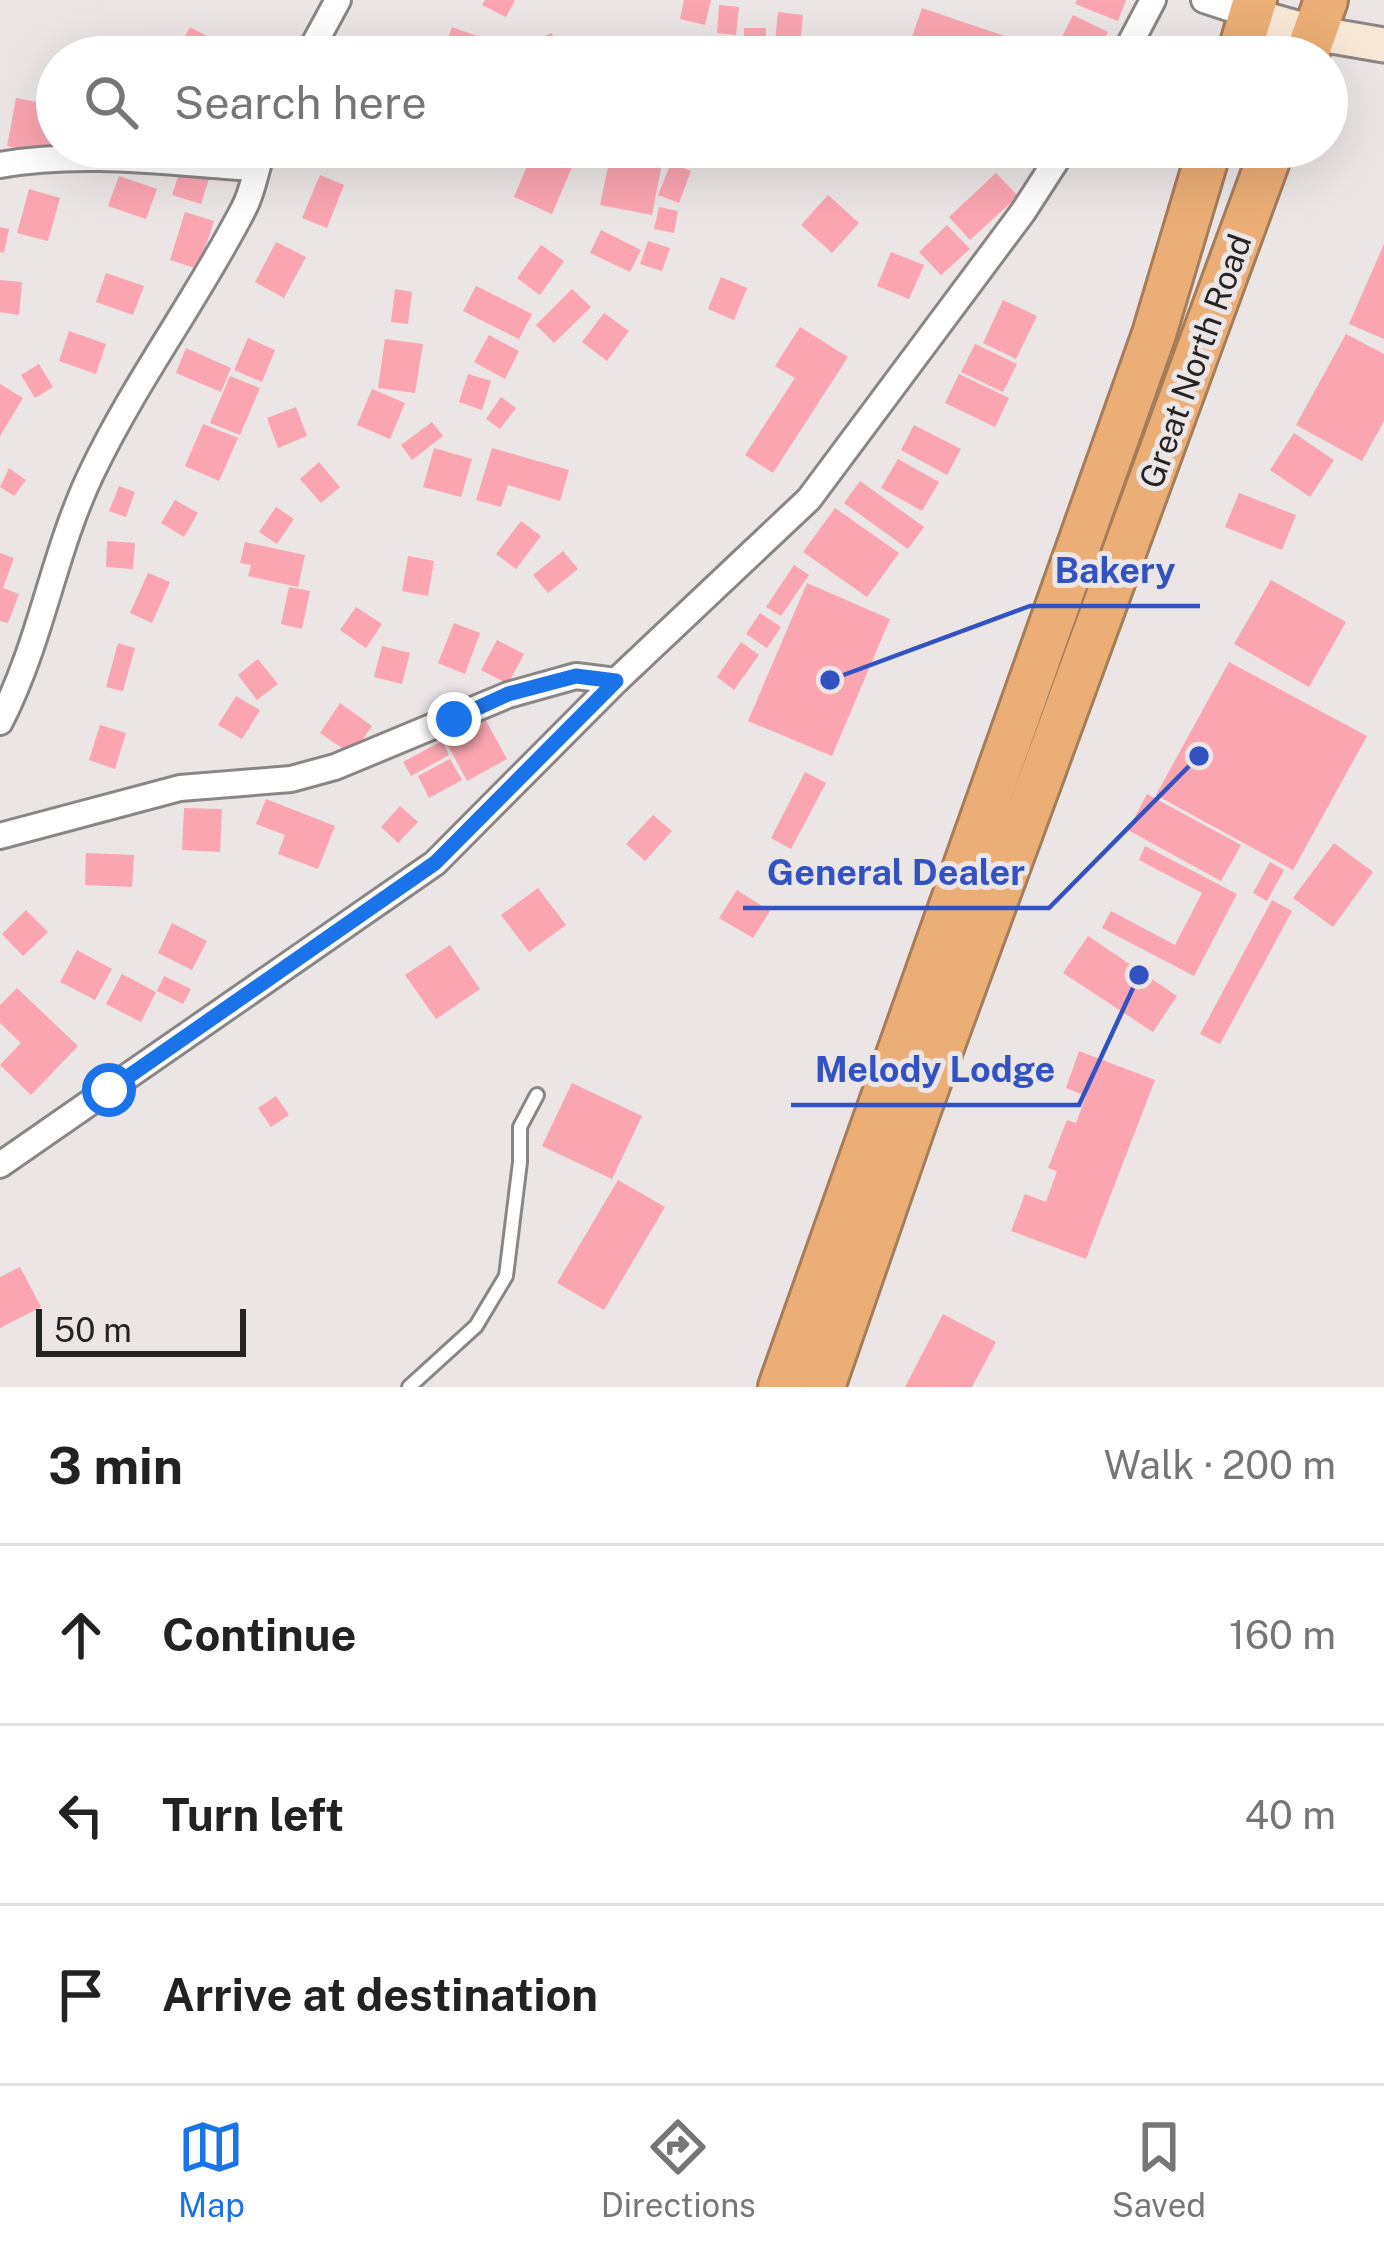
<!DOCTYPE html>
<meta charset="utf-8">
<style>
:root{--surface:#fff;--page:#f2f2f2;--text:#222;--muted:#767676;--line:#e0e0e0;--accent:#1a73e8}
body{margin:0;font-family:"Public Sans",sans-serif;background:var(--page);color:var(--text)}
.scale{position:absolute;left:36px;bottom:30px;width:210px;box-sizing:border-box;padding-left:12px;border:6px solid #252323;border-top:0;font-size:33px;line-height:42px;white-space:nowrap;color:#252323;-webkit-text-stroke:9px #ebe6e5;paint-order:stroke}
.stop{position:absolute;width:36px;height:36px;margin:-27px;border:9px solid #1a73e8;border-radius:50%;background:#fff}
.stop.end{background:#1a73e8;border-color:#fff;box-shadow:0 3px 12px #0008}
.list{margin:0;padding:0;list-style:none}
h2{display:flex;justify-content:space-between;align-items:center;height:156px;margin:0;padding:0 48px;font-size:51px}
h2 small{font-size:39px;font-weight:400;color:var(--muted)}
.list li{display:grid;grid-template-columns:78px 1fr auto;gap:36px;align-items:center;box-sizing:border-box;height:180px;padding:0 48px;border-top:3px solid var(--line)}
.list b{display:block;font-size:45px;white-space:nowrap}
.list em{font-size:39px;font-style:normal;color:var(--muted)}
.icon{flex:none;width:66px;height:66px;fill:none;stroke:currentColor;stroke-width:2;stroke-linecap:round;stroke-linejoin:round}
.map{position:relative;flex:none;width:1384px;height:1387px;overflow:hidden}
.search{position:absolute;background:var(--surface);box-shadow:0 12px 48px #0002;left:36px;right:36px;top:36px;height:132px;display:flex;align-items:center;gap:30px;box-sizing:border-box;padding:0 42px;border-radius:66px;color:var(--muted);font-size:45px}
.sheet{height:696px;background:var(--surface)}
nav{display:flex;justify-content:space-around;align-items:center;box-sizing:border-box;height:168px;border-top:3px solid var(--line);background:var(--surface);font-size:33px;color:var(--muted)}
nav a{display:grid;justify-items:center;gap:6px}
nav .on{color:var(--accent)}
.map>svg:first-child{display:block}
.building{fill:#faa5b0}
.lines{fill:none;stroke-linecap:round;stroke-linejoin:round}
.lane-casing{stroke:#8a8685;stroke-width:18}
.street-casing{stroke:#8a8685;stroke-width:30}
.secondary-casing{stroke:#8a8685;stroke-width:39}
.highway-casing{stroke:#a67d59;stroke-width:48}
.lane{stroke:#fff;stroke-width:12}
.street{stroke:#fff;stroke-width:24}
.secondary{stroke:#f9e7d6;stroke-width:33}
.highway{stroke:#ebae76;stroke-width:42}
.route{stroke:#1a73e8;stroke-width:15}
.labels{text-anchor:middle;stroke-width:10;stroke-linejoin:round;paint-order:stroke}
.street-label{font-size:33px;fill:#252323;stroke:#ebe6e5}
.leader{fill:none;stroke:#3252c2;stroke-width:4.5}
.callout-dot{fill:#3252c2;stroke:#ebe6e5;stroke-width:4.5}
.callout-label{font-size:36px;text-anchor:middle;font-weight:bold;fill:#3252c2;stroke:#ebe6e5;stroke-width:10;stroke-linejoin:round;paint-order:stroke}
</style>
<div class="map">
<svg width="1384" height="1387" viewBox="0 0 1384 1387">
<rect width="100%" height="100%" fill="#ebe6e5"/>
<g class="building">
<path d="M485,0h30l-9,17 -24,-12z"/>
<path d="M684,0h27l-6,25 -25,-6z"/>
<path d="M1077,0h49l-8,21 -43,-17z"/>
<path d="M719,5l20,2 -3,28 -19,-2z"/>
<path d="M922,8l112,38 -4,11h-125z"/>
<path d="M778,12l25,3 -3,30 -25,-3z"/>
<path d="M1073,15l35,17 -13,25h-43z"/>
<path d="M190,27l26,14 -9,16h-22l-9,-5z"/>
<path d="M452,27l53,19 -4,11h-60z"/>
<rect x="744" y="28" width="22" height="29"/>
<path d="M552,33l10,24h-34l-4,-13z"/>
<path d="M837,36l39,21h-50z"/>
<path d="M16,98l41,8 -7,49 -43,-9z"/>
<path d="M424,147h27v19l-27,-1z"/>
<path d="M535,147h15l26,11 -24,56 -38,-17z"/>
<path d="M999,147h33l-17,16z"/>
<path d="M611,153l51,10 -10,52 -52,-10z"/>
<path d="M671,163l20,8 -12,32 -21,-8z"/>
<path d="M180,170l29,9 -8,25 -29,-9z"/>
<path d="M996,173l22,23 -48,44 -21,-23z"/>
<path d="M320,175l24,10 -17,43 -25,-10z"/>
<path d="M119,176l38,13 -11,30 -38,-13z"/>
<path d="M29,189l31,9 -12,43 -31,-8z"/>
<path d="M828,195l31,28 -27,30 -31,-28z"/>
<path d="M659,207l19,4 -4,22 -20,-4z"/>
<path d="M185,212l29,9 -16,48 -28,-9z"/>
<path d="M947,225l23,24 -29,26 -22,-23z"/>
<path d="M0,227l9,2 -5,24 -4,-1z"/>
<path d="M601,230l40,20 -11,22 -40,-19z"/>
<path d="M648,241l22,7 -8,23 -22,-7z"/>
<path d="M276,242l30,15 -22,41 -29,-16z"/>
<path d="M1384,244v95l-35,-15z"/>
<path d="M541,245l23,16 -24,34 -23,-17z"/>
<path d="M891,252l33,13 -15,34 -32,-13z"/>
<path d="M106,273l38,13 -11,29 -37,-13z"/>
<path d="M721,277l26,11 -13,32 -26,-11z"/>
<path d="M0,280l22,2 -3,33 -19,-3z"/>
<path d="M476,286l56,28 -13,25 -56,-28z"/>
<path d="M395,289l17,3 -4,32 -17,-2z"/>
<path d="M572,289l19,18 -37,36 -18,-18z"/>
<path d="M1003,300l34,16 -21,43 -33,-16z"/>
<path d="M604,313l25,18 -22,30 -25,-19z"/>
<path d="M800,327l48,30 -75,116 -28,-18 50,-77 -20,-12z"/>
<path d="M69,331l37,13 -10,30 -37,-13z"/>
<path d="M1346,334l38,20v67l-22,40 -66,-36z"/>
<path d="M489,335l30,16 -14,28 -31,-17z"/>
<path d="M248,338l27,12 -13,32 -28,-12z"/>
<path d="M385,339l38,5 -8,49 -37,-5z"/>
<path d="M975,344l42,20 -14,28 -42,-20z"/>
<path d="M186,348l45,20 -10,24 -45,-19z"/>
<path d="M39,364l14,23 -18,11 -14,-23z"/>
<path d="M468,374l23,7 -9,29 -23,-8z"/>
<path d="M959,374l50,24 -14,29 -50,-24z"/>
<path d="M230,376l30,12 -20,47 -30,-12z"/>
<path d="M0,384l23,14 -23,38z"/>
<path d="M372,389l33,14 -15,36 -33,-14z"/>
<path d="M501,397l15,11 -16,21 -14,-10z"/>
<path d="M296,407l11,29 -29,12 -11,-30z"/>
<path d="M432,422l11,14 -31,24 -11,-15z"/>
<path d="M203,424l35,14 -19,43 -34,-15z"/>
<path d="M914,425l47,24 -14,26 -46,-25z"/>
<path d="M1294,433l40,27 -24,37 -40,-27z"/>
<path d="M434,448l38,11 -11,38 -38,-10z"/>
<path d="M492,448l77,22 -9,31 -52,-16 -7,22 -25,-7z"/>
<path d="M898,459l41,23 -17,29 -41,-23z"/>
<path d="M319,462l21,25 -19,16 -21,-24z"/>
<path d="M9,468l17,12 -12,16 -14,-9z"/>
<path d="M860,481l64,46 -16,22 -64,-46z"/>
<path d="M119,486l16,6 -9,25 -17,-6z"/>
<path d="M1239,493l57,22 -14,35 -57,-23z"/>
<path d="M175,500l23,13 -14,24 -23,-14z"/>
<path d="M276,507l18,12 -17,25 -18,-12z"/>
<path d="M835,508l64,45 -32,44 -64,-45z"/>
<path d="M521,521l20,15 -25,33 -20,-15z"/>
<path d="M107,541l28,2 -2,26 -27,-2z"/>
<path d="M245,542l60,13 -7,32 -50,-11 3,-11 -11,-2z"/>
<path d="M563,551l15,18 -30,24 -15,-18z"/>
<path d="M0,553l14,5 -11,30 16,6 -11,29 -8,-2z"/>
<path d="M408,556l26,5 -6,35 -26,-5z"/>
<path d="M794,565l15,10 -28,41 -15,-9z"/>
<path d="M148,573l22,9 -18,41 -22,-10z"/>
<path d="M1271,580l75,42 -37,65 -75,-43z"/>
<path d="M807,583l83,36 -58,137 -84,-35z"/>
<path d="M289,587l21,4 -8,38 -21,-5z"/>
<path d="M356,607l26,17 -16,24 -26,-18z"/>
<path d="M760,613l21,14 -14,21 -21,-14z"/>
<path d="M454,623l26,10 -15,41 -27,-11z"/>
<path d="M497,640l27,14 -16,30 -27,-14z"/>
<path d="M741,642l18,13 -25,35 -17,-13z"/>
<path d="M118,643l17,5 -12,43 -17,-4z"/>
<path d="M382,646l28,7 -8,31 -28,-7z"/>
<path d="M258,659l20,25 -21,16 -19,-25z"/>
<path d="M1229,662l138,74 -74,134 -137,-75z"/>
<path d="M236,696l24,14 -18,29 -24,-14z"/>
<path d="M340,703l32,23 -20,29 -32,-22z"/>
<path d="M485,719l22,40 -40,22 -22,-41z"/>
<path d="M100,725l26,8 -11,36 -26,-9z"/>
<path d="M442,741l7,14 -38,21 -8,-14z"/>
<path d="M450,759l12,21 -33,18 -11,-22z"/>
<path d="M805,772l21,11 -35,66 -20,-11z"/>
<path d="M1147,794l94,51 -20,36 -93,-51z"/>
<path d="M266,799l69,27 -17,43 -40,-15 7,-19 -29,-11z"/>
<path d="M400,806l18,16 -20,21 -17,-16z"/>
<path d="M184,808l38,1 -2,43 -38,-2z"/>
<path d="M653,815l19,16 -27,30 -19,-17z"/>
<path d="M1334,843l39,29 -40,55 -40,-29z"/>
<path d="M1145,846l92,48 -43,82 -92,-48 9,-17 64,34 27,-52 -63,-33z"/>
<path d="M86,853l48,2 -2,32 -47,-2z"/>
<path d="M1270,862l14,8 -17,31 -14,-8z"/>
<path d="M538,888l28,37 -37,27 -28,-37z"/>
<path d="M737,890l33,21 -17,27 -34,-20z"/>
<path d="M1272,900l20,11 -72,133 -20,-10z"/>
<path d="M26,910l22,22 -25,24 -21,-22z"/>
<path d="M172,923l35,18 -15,29 -34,-17z"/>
<path d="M1088,936l89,60 -24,36 -90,-59z"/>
<path d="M450,945l30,44 -44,30 -31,-44z"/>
<path d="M77,950l35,19 -17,31 -35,-18z"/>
<path d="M122,974l34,18 -15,30 -35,-18z"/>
<path d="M164,976l27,13 -8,15 -26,-13z"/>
<path d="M17,988l61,58 -47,49 -31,-30 21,-22 -21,-20v-18z"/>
<path d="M1079,1051l76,29 -69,179 -75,-28 14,-37 21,8 11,-31 -9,-3 19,-48 9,3 10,-27 -20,-8z"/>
<path d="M572,1083l70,33 -30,63 -70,-33z"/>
<path d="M276,1096l13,19 -18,12 -13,-19z"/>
<path d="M618,1180l47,27 -61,103 -47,-27z"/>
<path d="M20,1267l21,40 -41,21v-51z"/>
<path d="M943,1314l53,28 -24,45h-67z"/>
</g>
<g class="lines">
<defs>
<path id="lane" d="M409,1387l67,-61 30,-50 14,-114v-35l17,-32"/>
<g id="street">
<path d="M1204,0l46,15"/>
<path d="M307,57l31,-57"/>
<path d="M1123,57l30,-57"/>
<path d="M0,165c83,-15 172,-2 255,3"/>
<path d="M0,722c42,-82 53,-169 92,-250 44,-92 106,-174 152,-264 10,-19 12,-41 20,-61"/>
<path d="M0,836l180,-48 111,-9 44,-12 173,-72 68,-19 40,5"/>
<path d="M0,1165l435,-302 181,-182 193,-182 214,-287 42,-65"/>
</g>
<path id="secondary" d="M1250,15l64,18 70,12"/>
<g id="highway">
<path d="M1238,57l17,-57"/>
<path d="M1306,57l20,-57"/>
<path d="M780,1387l374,-1053 56,-187"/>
<path d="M823,1387l96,-277 354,-963"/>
</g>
</defs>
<use href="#lane" class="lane-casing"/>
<use href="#street" class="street-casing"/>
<use href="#secondary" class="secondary-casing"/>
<use href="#highway" class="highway-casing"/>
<use href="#lane" class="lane"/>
<use href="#street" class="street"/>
<use href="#secondary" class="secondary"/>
<use href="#highway" class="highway"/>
</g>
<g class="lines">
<path class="route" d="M109,1090l326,-227 181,-182 -40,-5 -68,18 -54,25"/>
</g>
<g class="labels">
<g class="street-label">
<text transform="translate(1195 361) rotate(-70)" y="12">Great North Road</text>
</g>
</g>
<path class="leader" d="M830 680L1030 606H1200M1199 756L1049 908H743M1139 975L1079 1105H791"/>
<g class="callout-dot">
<circle cx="830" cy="680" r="12"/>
<circle cx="1199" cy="756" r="12"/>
<circle cx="1139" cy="975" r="12"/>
</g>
<g class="callout-label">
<text x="1115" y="583">Bakery</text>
<text x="896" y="885">General Dealer</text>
<text x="935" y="1082">Melody Lodge</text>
</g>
</svg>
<div class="scale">50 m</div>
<div class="stop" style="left:109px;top:1090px"></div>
<div class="stop end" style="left:454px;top:719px"></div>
<div class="search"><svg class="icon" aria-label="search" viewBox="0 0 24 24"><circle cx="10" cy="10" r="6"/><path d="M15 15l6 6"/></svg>Search here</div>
</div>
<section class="sheet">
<h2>3 min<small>Walk · 200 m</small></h2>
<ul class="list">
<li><svg class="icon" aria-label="ahead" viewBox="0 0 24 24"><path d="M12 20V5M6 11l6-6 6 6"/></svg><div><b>Continue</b></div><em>160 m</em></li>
<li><svg class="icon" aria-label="left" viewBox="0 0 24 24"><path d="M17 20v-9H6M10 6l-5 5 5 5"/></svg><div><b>Turn left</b></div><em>40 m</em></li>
<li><svg class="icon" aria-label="arrive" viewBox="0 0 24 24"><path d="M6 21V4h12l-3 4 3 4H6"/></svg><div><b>Arrive at destination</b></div></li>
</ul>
</section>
<nav>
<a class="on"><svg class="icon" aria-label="map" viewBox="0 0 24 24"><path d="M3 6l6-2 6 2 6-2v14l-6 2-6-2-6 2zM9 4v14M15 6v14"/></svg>Map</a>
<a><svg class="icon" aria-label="directions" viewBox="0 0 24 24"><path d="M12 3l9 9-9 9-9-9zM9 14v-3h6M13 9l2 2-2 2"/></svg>Directions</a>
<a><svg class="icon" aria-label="saved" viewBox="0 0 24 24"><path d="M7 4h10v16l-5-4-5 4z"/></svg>Saved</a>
</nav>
